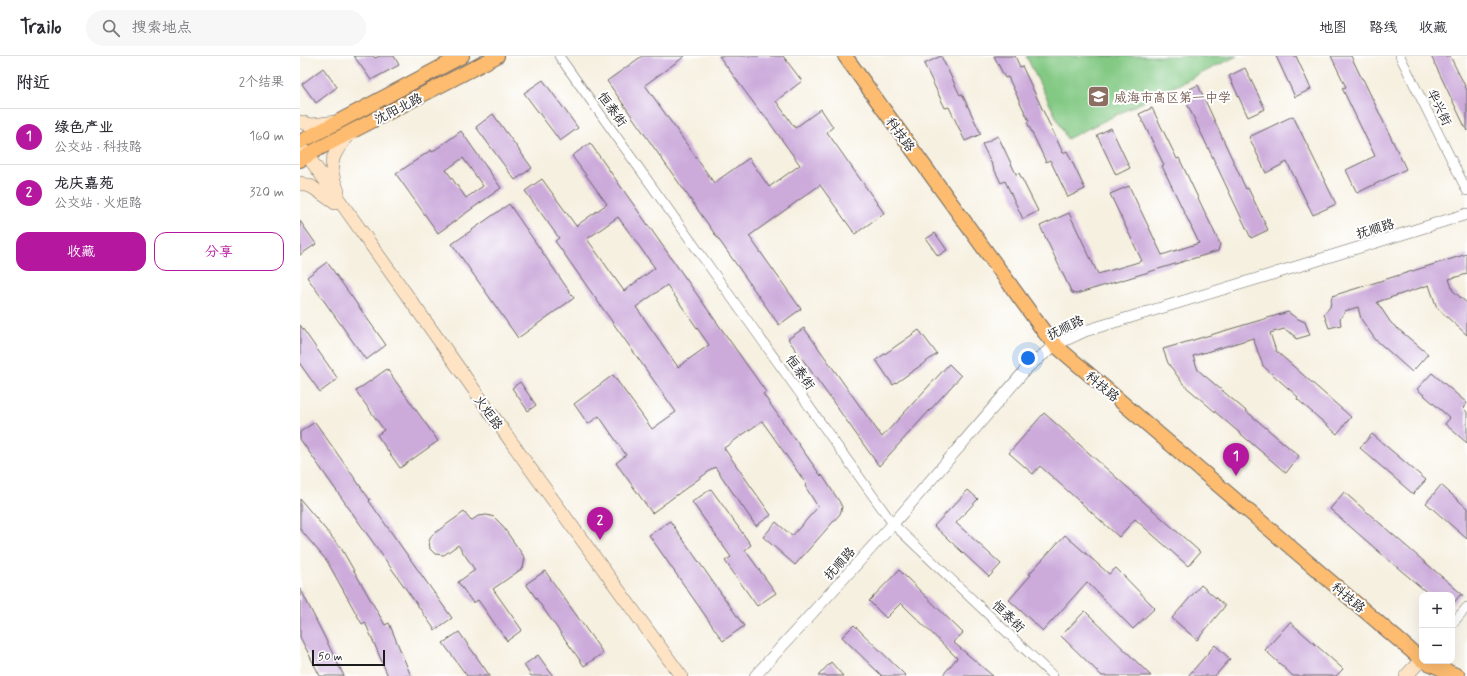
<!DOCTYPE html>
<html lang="zh">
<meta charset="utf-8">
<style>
:root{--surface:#fff;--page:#f7f7f7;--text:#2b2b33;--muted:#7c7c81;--line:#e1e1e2;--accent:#b5179e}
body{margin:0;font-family:Mynerve,"LXGW WenKai TC",sans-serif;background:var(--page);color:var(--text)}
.controls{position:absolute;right:12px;bottom:12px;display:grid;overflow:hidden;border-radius:8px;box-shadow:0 4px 16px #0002}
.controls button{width:36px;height:36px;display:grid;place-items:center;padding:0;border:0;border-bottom:1px solid var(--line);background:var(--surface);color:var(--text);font:20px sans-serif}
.scale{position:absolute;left:12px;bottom:10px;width:73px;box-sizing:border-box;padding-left:4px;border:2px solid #1c1c1c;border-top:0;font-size:11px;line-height:14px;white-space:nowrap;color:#1c1c1c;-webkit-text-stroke:3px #fff;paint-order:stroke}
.you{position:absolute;left:728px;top:302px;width:14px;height:14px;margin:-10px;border:3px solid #fff;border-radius:50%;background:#1a73e8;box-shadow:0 0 0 6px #1a73e833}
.badge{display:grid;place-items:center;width:26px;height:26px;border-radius:50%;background:var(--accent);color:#fff;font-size:13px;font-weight:700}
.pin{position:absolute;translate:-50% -33px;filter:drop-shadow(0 1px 2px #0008)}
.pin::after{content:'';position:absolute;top:21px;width:14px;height:12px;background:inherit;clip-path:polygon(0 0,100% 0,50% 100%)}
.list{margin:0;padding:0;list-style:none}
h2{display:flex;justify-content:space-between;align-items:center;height:52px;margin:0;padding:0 16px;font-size:17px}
h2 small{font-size:13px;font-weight:400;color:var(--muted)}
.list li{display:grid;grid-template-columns:26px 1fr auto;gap:12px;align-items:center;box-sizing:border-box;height:56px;padding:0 16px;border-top:1px solid var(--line)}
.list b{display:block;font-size:15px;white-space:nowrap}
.list p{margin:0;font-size:13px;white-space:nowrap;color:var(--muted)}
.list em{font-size:13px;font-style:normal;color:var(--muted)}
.actions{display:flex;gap:8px;padding:12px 16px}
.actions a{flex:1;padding:9px 0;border:1px solid var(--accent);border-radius:12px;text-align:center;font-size:14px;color:var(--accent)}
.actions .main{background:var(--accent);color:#fff}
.icon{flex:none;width:22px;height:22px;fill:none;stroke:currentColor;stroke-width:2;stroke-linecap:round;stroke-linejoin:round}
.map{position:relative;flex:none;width:1167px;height:620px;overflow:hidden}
header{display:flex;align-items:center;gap:24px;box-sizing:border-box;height:56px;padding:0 20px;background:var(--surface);border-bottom:1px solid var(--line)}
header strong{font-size:19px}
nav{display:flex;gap:22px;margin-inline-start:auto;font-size:14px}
.search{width:280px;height:36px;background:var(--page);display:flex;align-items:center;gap:10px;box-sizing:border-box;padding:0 14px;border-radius:22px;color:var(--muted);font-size:15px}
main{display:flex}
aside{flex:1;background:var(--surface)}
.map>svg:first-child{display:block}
.garden{fill:#83c984;stroke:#507250}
.building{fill:#ccabdb;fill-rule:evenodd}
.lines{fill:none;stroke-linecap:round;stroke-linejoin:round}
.minor-casing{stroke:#686661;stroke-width:10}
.tertiary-casing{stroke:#686661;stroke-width:12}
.secondary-casing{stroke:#686661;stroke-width:14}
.primary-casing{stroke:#686661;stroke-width:16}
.minor{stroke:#fff;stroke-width:9}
.tertiary{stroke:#fff;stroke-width:11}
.secondary{stroke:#fee4c5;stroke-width:13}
.primary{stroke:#fdbc6f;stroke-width:14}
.labels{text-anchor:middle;stroke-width:4;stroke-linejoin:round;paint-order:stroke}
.education-label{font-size:13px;fill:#785e54;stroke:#fff;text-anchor:start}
.street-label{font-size:13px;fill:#1c1c1c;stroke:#fff}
</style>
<header>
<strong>Trailo</strong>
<div class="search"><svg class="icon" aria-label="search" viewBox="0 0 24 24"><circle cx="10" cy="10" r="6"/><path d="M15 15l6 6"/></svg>搜索地点</div>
<nav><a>地图</a><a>路线</a><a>收藏</a></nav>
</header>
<main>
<aside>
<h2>附近<small>2个结果</small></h2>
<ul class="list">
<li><span class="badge">1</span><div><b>绿色产业</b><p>公交站 · 科技路</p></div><em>160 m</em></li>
<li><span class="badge">2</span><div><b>龙庆嘉苑</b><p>公交站 · 火炬路</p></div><em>320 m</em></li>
</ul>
<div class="actions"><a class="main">收藏</a><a>分享</a></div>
</aside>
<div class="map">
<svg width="1167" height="620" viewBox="0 0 1167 620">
<rect width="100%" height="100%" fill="#fff"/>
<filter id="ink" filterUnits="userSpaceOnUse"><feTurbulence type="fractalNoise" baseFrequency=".025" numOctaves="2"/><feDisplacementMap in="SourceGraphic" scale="8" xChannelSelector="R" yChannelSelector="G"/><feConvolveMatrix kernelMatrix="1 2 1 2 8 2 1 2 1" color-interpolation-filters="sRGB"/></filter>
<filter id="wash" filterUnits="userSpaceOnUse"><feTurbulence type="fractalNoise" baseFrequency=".012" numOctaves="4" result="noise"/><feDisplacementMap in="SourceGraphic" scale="16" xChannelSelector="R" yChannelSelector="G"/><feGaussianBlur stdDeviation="0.9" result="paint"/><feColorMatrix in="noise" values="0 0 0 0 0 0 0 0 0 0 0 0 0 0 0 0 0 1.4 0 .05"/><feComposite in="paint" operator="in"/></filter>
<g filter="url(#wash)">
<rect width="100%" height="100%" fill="#f6f0e0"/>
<path class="garden" d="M726,0h211l-170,83z"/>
<g id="blocks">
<g class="building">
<path d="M54,0h19l2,2 5,-2h14l5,9 -28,15z"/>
<path d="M342,0h43l-40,29 69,98 35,-25 20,29 31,-22 -38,-53 -1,1 -42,-57h64l19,25 -26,20 19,27 26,-19 12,18 -6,5 57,81 -29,21 -35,-49 -71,51 52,73 -22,16 -172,-244z"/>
<path d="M641,0l19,39 2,-1 19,40 -16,7 -16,-34 -4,1 -21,-44z"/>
<path d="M694,0h21l5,11 2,-1 41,87 4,-2 18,38 -17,8 -18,-37 -4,2 -19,-40 2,-1 -21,-44 -3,1z"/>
<path d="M976,0h20l15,33 -16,8z"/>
<path d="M1031,0h20l11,23h1l43,90 -49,24 -11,-23 29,-14 -33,-68 4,-1z"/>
<path d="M1131,0h19l17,34v41z"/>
<path d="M23,12l14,19 -21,16 -14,-19z"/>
<path d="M945,12l20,41 -17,8 -19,-41z"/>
<path d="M243,24l35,48 -18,13 -36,-48z"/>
<path d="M898,29l48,104 2,-1 20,42 -17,8 -69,-145z"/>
<path d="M852,52l25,51 2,-1 41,86 -2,7 -142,43 -4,-1 -32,-67 29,-13 29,61 44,-13 -32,-67 19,-8 33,69 37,-12 -37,-77 2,-1 -25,-51z"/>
<path d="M193,58l39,54 -17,12 -39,-53z"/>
<path d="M993,60l43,88 -23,11 -26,-53 -21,11 -17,-36z"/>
<path d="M811,72l19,40 -14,7 -19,-40z"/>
<path d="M161,75l40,57 -63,45 -42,-59 35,-24 1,2zM163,102l20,28 -17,12 -20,-28z"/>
<path d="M698,80l18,38 3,-1 19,38 -15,8 -18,-38 -4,2 -19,-39z"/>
<path d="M290,87l176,249 -3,2 58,82 1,-1 17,26 3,6 -2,7 -45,51 -32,-28 13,-15 16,14 26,-29 -13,-21 2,-1 -45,-64 -38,27 47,67 -15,11 -41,-59 -63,46 -36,-50 10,-8 -27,-39 -11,8 -14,-20 39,-29 39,54 24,-17 -121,-171 4,-3 -34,-47 17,-12 34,47 31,-22 -35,-48zM318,161l37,51 -31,23 -37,-52zM367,229l42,60 -31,22 -42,-60z"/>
<path d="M209,148l65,94 -56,40 -66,-94z"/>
<path d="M0,165l16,23 -16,11z"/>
<path d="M635,177l12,17 -9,6 -12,-17z"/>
<path d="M1167,198v20l-18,5 4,12 14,12v32l-30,-27 -8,-23 -52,17 14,21 37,31 -16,18 -37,-33 -14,-20 -3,-12 -13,4 -5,8 1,6 -12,3 -5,-14 6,-7 2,-11z"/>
<path d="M27,206l59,83 -20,15 -59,-83z"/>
<path d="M988,256l8,6 9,4 5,13 -14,4 -2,-4 -10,-6 -14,4 6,18 75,66 -14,17 -40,-35 1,-2 -35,-31 -10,-28 -60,18 5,14 101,86 -13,17 -102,-88 -16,-22 -5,-14z"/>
<path d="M0,269l38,54 -18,13 -20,-28z"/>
<path d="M504,272l78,109 67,-73 12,12 -82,90 -91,-127z"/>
<path d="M619,274l18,24 -44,31 -17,-25z"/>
<path d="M87,313l51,72 -38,27 -23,-33 7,-5 -28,-39z"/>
<path d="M1132,317l35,30 -4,5 4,4v31l-22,-19 5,-6 -33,-29z"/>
<path d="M220,326l16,23 -8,6 -16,-23z"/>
<path d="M744,357l156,139 -12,14 -53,-47 -16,18 -79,-71 -7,8 -24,-21z"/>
<path d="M15,366l55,78 -1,1 83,117 -17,12 -135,-191v-7z"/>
<path d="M1072,378l54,46 -13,14 -53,-46z"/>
<path d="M1141,429l26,23v31l-41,-36z"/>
<path d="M411,433l40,56 -6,5 31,43 -19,13 -32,-45 6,-4 -39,-55z"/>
<path d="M668,434l10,9 -22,24 45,41 -12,13 -55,-51z"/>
<path d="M1044,436l62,54 57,49h-3l-8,10v-10h-22l-45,-38 -55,-48z"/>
<path d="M0,443l41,49 44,77 4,-2 22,53h-23l-23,-54 -3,2 -35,-63 -27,-32z"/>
<path d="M164,456l7,9 7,-5 9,-1 7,2 7,7 24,34 -2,10 -30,21 29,41 -15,11 -29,-41 -5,3 -15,-21 17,-12 -17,-25 -14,10 -9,-1 -5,-5 -1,-8 3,-6z"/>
<path d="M370,465l74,105 -21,15 -74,-106z"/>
<path d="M765,479l44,39 7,-6 39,40 -22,21 -46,-47 -44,49 -34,-31 22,-25 -2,-1z"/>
<path d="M599,514l64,63 -10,9 40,34h-51l15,-18 -56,-55 -15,15 -17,-17z"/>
<path d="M245,515l58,82 -19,13 -58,-82z"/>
<path d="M901,529l24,21 -28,34 -25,-22z"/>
<path d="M0,532l44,88h-24l-20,-39z"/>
<path d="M785,555l66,65h-49l-41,-40z"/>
<path d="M990,566l53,47 -7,7h-43l-28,-26z"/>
<path d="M554,569l52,51h-24l-40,-39z"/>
<path d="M159,576l31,44h-23l-24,-33z"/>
<path d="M915,589l15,14 -15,17h-27z"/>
<path d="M238,599l15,21h-22l-7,-11z"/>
<path d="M531,606l12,14h-25z"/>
</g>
</g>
</g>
<g filter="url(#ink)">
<use href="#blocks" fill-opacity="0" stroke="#686661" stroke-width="1"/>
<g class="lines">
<defs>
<g id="minor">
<path d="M259,0l334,468 160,152"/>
<path d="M1100,0l67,135"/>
<path d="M1152,568l15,-17"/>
</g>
<path id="tertiary" d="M455,620l138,-152 135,-157 27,-22 30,-14 214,-65 168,-52"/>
<g id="secondary">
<path d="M0,66l12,3 24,-3"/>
<path d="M0,89l232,326 149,205"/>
<path d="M0,127l12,4 23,16"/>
<path d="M38,135c-12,-27 -6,-38 13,-58"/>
<path d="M1106,620l15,-16"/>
</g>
<g id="primary">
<path d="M545,0l200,277 10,12 367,315"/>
<path d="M0,86l162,-86"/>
<path d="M0,104l18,-11 179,-93"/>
<path d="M1124,605l34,15"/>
</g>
</defs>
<use href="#minor" class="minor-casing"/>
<use href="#tertiary" class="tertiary-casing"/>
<use href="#secondary" class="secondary-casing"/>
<use href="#primary" class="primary-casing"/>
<use href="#minor" class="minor"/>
<use href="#tertiary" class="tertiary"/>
<use href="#secondary" class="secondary"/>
<use href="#primary" class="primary"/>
</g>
</g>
<defs>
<symbol id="school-square" viewBox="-11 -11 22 22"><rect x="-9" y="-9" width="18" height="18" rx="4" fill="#8d6e63" stroke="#fff"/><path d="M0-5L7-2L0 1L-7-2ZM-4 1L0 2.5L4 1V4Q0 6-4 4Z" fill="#fff"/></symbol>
</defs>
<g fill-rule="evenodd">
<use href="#school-square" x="786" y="28" width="25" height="25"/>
</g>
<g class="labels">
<g class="education-label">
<text x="814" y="46">威海市高区第一中学</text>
</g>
<g class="street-label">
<text transform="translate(1140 51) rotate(64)" y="5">华兴街</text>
<text transform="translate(98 52) rotate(-27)" y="5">沈阳北路</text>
<text transform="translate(313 53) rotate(54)" y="5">恒泰街</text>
<text transform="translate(601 78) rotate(54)" y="5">科技路</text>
<text transform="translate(1075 172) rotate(-17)" y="5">抚顺路</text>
<text transform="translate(765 271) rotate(-26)" y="5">抚顺路</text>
<text transform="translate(501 316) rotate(54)" y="5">恒泰街</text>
<text transform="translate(803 330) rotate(40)" y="5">科技路</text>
<text transform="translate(189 356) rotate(54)" y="5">火炬路</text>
<text transform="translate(539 507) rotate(-48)" y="5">抚顺路</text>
<text transform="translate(1049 541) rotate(40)" y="5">科技路</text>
<text transform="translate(709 560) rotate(44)" y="5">恒泰街</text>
</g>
</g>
</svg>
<div class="controls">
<button>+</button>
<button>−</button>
</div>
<div class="scale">50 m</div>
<div class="you"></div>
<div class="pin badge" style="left:936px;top:420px">1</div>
<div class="pin badge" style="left:300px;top:484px">2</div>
</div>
</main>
